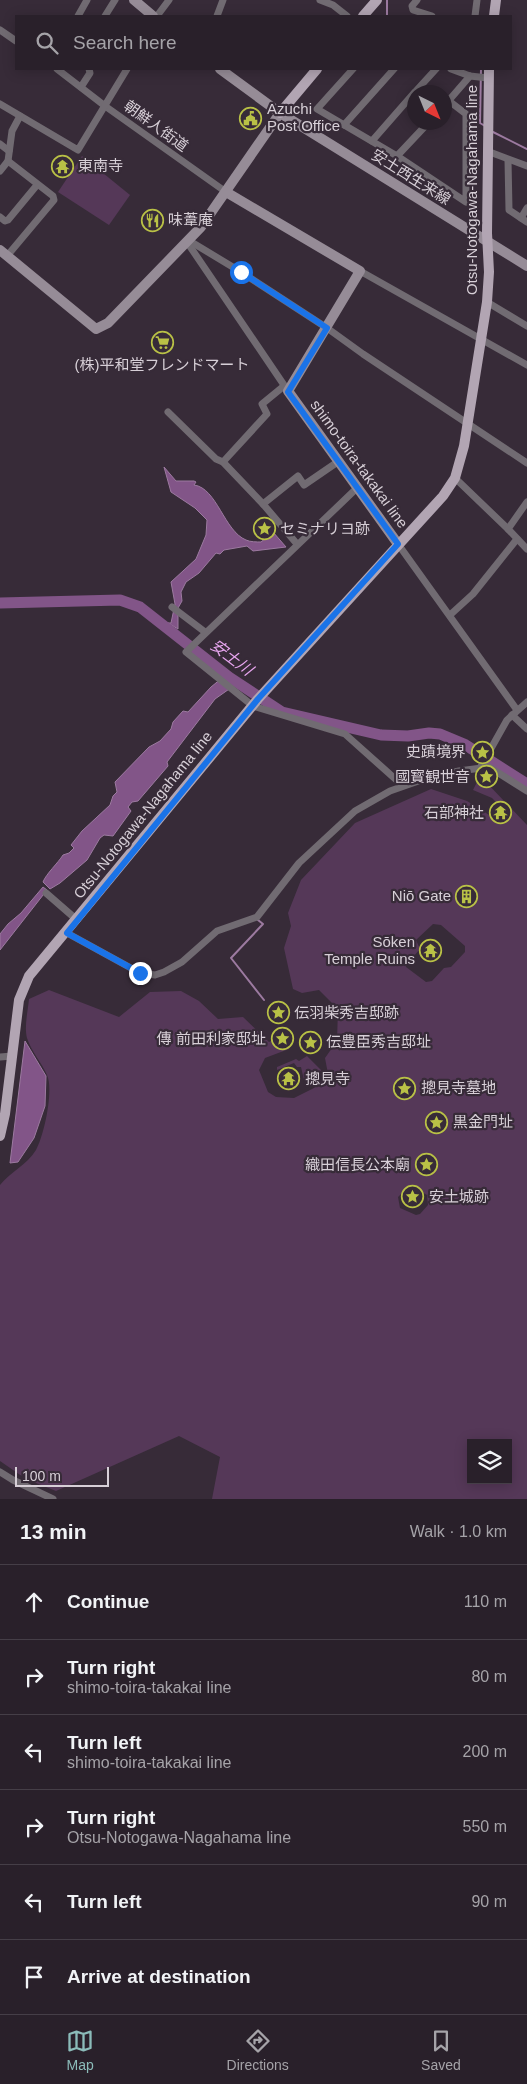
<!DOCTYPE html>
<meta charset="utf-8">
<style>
:root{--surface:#29202a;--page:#312832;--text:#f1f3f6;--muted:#a5a3a8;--line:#453e47;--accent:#8bbbb9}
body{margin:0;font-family:Arial,"Noto Sans JP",sans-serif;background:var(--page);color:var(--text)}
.controls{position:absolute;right:15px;bottom:15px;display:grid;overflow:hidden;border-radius:0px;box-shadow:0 2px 12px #0003}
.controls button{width:45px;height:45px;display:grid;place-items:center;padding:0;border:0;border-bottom:1px solid var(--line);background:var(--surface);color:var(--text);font:25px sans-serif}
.compass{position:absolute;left:407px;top:85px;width:45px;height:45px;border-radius:50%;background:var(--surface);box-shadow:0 2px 12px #0003;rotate:137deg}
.scale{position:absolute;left:15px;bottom:12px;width:94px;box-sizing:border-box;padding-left:5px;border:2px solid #d7cfd7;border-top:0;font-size:14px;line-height:18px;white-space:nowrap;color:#d7cfd7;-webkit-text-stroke:4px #372b38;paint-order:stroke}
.stop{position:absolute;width:15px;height:15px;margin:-11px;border:4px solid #1a73e8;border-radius:50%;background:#fff}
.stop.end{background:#1a73e8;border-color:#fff;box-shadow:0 1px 5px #0008}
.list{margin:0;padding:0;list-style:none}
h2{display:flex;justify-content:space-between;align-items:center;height:65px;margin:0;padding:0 20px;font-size:21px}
h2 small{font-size:16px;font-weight:400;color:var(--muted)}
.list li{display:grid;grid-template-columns:32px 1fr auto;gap:15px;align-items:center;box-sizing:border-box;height:75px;padding:0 20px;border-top:1px solid var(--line)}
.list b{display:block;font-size:19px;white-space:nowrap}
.list p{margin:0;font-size:16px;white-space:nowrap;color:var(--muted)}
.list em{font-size:16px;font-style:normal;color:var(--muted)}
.icon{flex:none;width:28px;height:28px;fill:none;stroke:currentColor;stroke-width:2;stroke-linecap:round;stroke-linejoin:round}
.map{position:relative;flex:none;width:527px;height:1499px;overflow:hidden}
.search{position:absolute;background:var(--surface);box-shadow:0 2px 12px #0003;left:15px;right:15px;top:15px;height:55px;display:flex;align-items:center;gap:12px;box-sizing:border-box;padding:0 18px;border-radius:0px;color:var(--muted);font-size:19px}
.sheet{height:515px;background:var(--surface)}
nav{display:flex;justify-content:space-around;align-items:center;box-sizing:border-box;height:70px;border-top:1px solid var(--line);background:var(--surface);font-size:14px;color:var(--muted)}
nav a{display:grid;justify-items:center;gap:2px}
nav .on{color:var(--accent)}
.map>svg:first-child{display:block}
.green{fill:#553858;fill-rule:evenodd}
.water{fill:#825588;stroke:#9c7aa0}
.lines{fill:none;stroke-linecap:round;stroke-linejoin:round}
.stream{stroke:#9c7aa0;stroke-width:2}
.river{stroke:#825588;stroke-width:11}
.minor{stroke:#716b72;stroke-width:7}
.secondary{stroke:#968c97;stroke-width:10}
.primary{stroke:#b2a5b3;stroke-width:10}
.route{stroke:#1a73e8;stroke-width:6}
.labels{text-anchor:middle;stroke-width:4.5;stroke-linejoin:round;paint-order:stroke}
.poi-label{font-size:15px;fill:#d7cfd7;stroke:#372b38;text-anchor:start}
.street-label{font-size:15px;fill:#d7cfd7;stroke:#372b38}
.water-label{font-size:16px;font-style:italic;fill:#e7a5ef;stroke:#372b38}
</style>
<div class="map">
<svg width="527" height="1499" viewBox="0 0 527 1499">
<rect width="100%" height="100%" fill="#372b38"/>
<g class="green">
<path d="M82,156l48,39 -21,30 -51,-33z"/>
<path d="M478,780l8,2 41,43v674h-315l8,-42 -41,-21 -123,55 -30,-12 -26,-18v-276c10,-13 27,-20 36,-35 8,-14 18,-60 11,-75 -5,-12 -16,-24 -20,-37 -3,-11 1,-28 2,-39l20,-9 70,27 31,-25 31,-1 18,10 19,18 25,-2 26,25 12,-6 10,8 -2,5 -24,9 -6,12 9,22 8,5 18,1 20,-10 14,-14 -3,-16 12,-17 1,-32 -19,-19 -17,3 -9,-4 -9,-41 7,-22 -3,-13 13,-33 54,-57 76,-34 36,12 27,17 3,-2 3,3 6,-7 -14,-14 -19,-8zM433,924l8,1 24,21v6l-14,15 -7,1 -12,13 -6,1 -20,-15v-2l14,-16 -4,-9zM410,1185l17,10 1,10 -8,9 -4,1 -16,-7 -2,-11zM471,1443h37v37h-37z"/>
<path d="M307,1056l15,15v4l-10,10 -8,-5 -3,-13h-4l-3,-4 -17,7v-3l19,-8 3,2z"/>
</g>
<g class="water">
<path d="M164,467l12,14h18l2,1 -2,3c23,3 30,46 52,55 4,2 11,2 15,2l12,-10 13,15 -33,4 -6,-5 -23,4 -4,4 -4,-1 -17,20 -13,9 -5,10 1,9 -4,7v21l-10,-6h3l4,-19 -4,-22 25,-23 10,-24 1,-15 -12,-12 -24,-16z"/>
<path d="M222,678l10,9 -17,12 -48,63 1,4 -30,35 -6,1 -4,5 3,4 -18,25 -9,-1 -4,3 -13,22 -27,23 -10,6 -7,-7c3,-8 15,-19 20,-27l6,-2 5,-5 -3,-3 11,-14 28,-26 3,-9 4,-4 -2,-10 34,-35 11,-6 11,-12 2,-7 10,-11 5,1 23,-25z"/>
<path d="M43,887l4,3 -47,60v-16l8,-10 13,-11z"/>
<path d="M25,1041l21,35 -1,30 -11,32 -16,24 -8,1z"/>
</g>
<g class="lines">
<g class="stream">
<path d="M387,16v-16"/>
<path d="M481,69l-1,54 5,3"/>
<path d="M493,132l34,17"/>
<path d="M258,920l5,4 -32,34 33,42"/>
</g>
<path class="river" d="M0,603l120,-3 20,7 89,70 53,35 99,23 27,1 21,-3 11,1 24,10 63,40"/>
<g class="minor">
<path d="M320,0l13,5 14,11"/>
<path d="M417,0l-5,6 1,4 19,6"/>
<path d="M78,16l9,-16"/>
<path d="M105,16l10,-16"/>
<path d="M157,16l12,-16"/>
<path d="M217,16l6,-16"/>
<path d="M475,16l2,-16"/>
<path d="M0,30l16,11"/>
<path d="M57,69l48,37 121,86"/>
<path d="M353,69l-36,40 80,47 69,46v-88l-17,-13"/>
<path d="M451,69l19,7 18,2"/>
<path d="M81,87l9,-14 -1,-4"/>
<path d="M415,92l21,-23"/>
<path d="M0,104l78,46 49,-81"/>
<path d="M444,106l26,-30"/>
<path d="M344,125l50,-56"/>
<path d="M372,141l42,-48"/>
<path d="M0,144l9,7"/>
<path d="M487,151l40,15"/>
<path d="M397,156l32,-34"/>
<path d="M508,160l1,50 18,12"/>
<path d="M0,171l8,-10 4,-30 8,-15"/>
<path d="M0,217l5,4 3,-1 29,-35"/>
<path d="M521,218l6,-10"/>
<path d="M188,240l53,32 86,56 36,26 164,109"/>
<path d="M188,240l1,5 99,146"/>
<path d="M7,256l47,-56 -1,-4 -45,-35"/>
<path d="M360,271l167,94"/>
<path d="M487,302l40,24"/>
<path d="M168,412l48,47 7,3 40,42 34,40"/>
<path d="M223,462l44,-48 -5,-10 22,-18"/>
<path d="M455,478l53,51"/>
<path d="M358,487l-172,165 67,54 92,28 57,51"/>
<path d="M527,502l-19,27 19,20"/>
<path d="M263,504l35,-28 6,9 35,-24"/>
<path d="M398,544l119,166"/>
<path d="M172,607l33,25"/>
<path d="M450,615l23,-21 44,-55"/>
<path d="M512,715l15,14"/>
<path d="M480,768l27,-48 20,-18"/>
<path d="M46,893l31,27"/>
<path d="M67,933l73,40 15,2 9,-3 18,-10 35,-31 40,-14 42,-54 56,-52 35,-20 37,-13 32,-7 30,-4 38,24"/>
<path d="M0,1057l12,-1"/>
<path d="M0,1472l13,8 40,19"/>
</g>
<g class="secondary">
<path d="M134,0l19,16"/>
<path d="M220,69l60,44 247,153"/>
<path d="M226,192l134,79 -72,120 110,153"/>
<path d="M0,250l96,79 12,-6 93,-96 79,-114"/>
</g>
<g class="primary">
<path d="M363,16l14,-16"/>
<path d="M494,16l2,-16"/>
<path d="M280,113l37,-44"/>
<path d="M0,1136l5,-22 14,-114 10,-24 229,-277 185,-203 12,-18 9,-32 23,-144 2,-30 -2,-39 2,-164"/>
</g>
</g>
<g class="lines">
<path class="route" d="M140,973l-73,-40 191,-234 140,-155 -110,-152 39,-64 -86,-56"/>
</g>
<defs>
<symbol id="civic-ring" viewBox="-11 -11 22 22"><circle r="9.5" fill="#372b38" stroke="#b9c146" stroke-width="1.5"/><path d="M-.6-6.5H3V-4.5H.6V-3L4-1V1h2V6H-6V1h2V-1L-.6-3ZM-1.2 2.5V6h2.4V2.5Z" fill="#b9c146"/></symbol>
<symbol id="temple-ring" viewBox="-11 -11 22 22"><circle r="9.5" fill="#372b38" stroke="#b9c146" stroke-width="1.5"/><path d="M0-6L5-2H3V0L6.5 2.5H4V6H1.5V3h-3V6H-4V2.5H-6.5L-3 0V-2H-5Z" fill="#b9c146"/></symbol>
<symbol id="restaurant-ring" viewBox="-11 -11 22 22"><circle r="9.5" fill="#372b38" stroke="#b9c146" stroke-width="1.5"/><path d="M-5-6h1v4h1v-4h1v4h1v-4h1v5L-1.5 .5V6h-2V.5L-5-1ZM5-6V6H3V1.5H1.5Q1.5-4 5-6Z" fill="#b9c146"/></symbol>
<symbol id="supermarket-ring" viewBox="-11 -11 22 22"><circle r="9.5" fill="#372b38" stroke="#b9c146" stroke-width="1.5"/><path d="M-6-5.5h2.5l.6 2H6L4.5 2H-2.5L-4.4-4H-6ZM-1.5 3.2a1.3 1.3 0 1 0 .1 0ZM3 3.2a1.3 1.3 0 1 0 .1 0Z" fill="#b9c146"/></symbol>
<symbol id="sight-ring" viewBox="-11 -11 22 22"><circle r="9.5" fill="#372b38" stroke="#b9c146" stroke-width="1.5"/><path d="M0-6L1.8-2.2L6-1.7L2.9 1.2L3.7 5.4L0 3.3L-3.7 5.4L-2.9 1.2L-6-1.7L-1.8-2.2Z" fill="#b9c146"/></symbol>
<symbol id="building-ring" viewBox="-11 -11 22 22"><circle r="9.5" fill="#372b38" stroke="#b9c146" stroke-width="1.5"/><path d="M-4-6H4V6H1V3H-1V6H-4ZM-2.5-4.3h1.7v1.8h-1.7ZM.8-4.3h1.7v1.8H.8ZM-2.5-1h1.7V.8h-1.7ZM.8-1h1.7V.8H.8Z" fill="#b9c146"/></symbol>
</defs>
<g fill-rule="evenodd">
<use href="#civic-ring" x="238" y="106" width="25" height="25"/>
<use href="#temple-ring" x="50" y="154" width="25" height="25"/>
<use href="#restaurant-ring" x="140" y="208" width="25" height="25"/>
<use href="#supermarket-ring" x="150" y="330" width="25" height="25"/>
<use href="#sight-ring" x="252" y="516" width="25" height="25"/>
<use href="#sight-ring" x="470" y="740" width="25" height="25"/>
<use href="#sight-ring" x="474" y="764" width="25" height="25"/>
<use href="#temple-ring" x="488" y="800" width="25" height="25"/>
<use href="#building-ring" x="454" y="884" width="25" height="25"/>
<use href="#temple-ring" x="418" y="938" width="25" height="25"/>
<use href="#sight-ring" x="266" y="1000" width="25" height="25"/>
<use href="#sight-ring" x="270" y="1026" width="25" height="25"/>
<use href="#sight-ring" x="298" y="1030" width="25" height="25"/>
<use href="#temple-ring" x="276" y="1066" width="25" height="25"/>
<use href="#sight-ring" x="392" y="1076" width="25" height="25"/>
<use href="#sight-ring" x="424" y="1110" width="25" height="25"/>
<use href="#sight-ring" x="414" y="1152" width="25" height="25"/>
<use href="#sight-ring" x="400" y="1184" width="25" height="25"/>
</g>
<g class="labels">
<g class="poi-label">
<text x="267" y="114">Azuchi<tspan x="267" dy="17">Post Office</tspan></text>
<text x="78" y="171">東南寺</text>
<text x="168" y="225">味葦庵</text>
<text x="162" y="370" text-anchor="middle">(株)平和堂フレンドマート</text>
<text x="280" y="534">セミナリヨ跡</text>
<text x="466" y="757" text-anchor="end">史蹟境界</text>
<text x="470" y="782" text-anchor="end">國寳観世音</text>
<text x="484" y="818" text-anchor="end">石部神社</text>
<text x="451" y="901" text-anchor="end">Niō Gate</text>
<text x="415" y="947" text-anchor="end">Sōken<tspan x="415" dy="17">Temple Ruins</tspan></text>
<text x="294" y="1018">伝羽柴秀吉邸跡</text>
<text x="266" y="1044" text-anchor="end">傳 前田利家邸址</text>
<text x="326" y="1047">伝豊臣秀吉邸址</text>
<text x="305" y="1084">摠見寺</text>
<text x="421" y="1093">摠見寺墓地</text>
<text x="453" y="1127">黒金門址</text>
<text x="410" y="1170" text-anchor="end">織田信長公本廟</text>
<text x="429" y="1202">安土城跡</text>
</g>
<g class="street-label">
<text transform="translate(156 126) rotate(36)" y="5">朝鮮人街道</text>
<text transform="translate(411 177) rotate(32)" y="5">安土西生来線</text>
<text transform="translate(472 190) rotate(-90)" y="5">Otsu-Notogawa-Nagahama line</text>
<text transform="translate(359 464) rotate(54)" y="5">shimo-toira-takakai line</text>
<text transform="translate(143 815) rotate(-51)" y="5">Otsu-Notogawa-Nagahama line</text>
</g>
<g class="water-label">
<text transform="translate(232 657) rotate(37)" y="6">安土川</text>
</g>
</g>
</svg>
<div class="controls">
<button><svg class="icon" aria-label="layers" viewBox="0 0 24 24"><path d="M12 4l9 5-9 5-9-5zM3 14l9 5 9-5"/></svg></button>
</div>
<svg class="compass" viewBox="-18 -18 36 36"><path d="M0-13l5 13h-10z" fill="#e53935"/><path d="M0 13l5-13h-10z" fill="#a5a3a8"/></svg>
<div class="scale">100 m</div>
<div class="stop" style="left:241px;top:272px"></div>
<div class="stop end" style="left:140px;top:973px"></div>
<div class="search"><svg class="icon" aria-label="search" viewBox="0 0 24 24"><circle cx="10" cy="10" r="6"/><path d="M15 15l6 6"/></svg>Search here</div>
</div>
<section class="sheet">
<h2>13 min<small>Walk · 1.0 km</small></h2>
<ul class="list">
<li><svg class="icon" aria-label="ahead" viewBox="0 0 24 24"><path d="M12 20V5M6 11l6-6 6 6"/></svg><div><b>Continue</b></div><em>110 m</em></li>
<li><svg class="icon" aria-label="right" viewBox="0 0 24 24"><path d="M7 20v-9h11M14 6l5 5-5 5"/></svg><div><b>Turn right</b><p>shimo-toira-takakai line</p></div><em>80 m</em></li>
<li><svg class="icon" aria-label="left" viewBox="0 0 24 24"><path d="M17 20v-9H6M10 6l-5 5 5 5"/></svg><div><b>Turn left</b><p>shimo-toira-takakai line</p></div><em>200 m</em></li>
<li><svg class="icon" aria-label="right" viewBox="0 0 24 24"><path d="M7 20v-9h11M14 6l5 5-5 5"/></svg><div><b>Turn right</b><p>Otsu-Notogawa-Nagahama line</p></div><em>550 m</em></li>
<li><svg class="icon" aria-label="left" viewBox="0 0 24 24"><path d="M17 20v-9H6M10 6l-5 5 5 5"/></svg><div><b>Turn left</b></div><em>90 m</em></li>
<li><svg class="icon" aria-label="arrive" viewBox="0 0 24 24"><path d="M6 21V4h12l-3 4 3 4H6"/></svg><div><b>Arrive at destination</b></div></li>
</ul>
</section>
<nav>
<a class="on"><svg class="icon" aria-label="map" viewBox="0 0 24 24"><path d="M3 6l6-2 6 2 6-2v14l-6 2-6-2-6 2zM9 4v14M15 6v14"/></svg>Map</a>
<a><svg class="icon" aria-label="directions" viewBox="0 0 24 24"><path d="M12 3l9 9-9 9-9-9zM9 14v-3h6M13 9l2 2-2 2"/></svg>Directions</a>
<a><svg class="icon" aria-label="saved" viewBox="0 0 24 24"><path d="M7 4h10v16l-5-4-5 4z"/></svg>Saved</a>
</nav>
